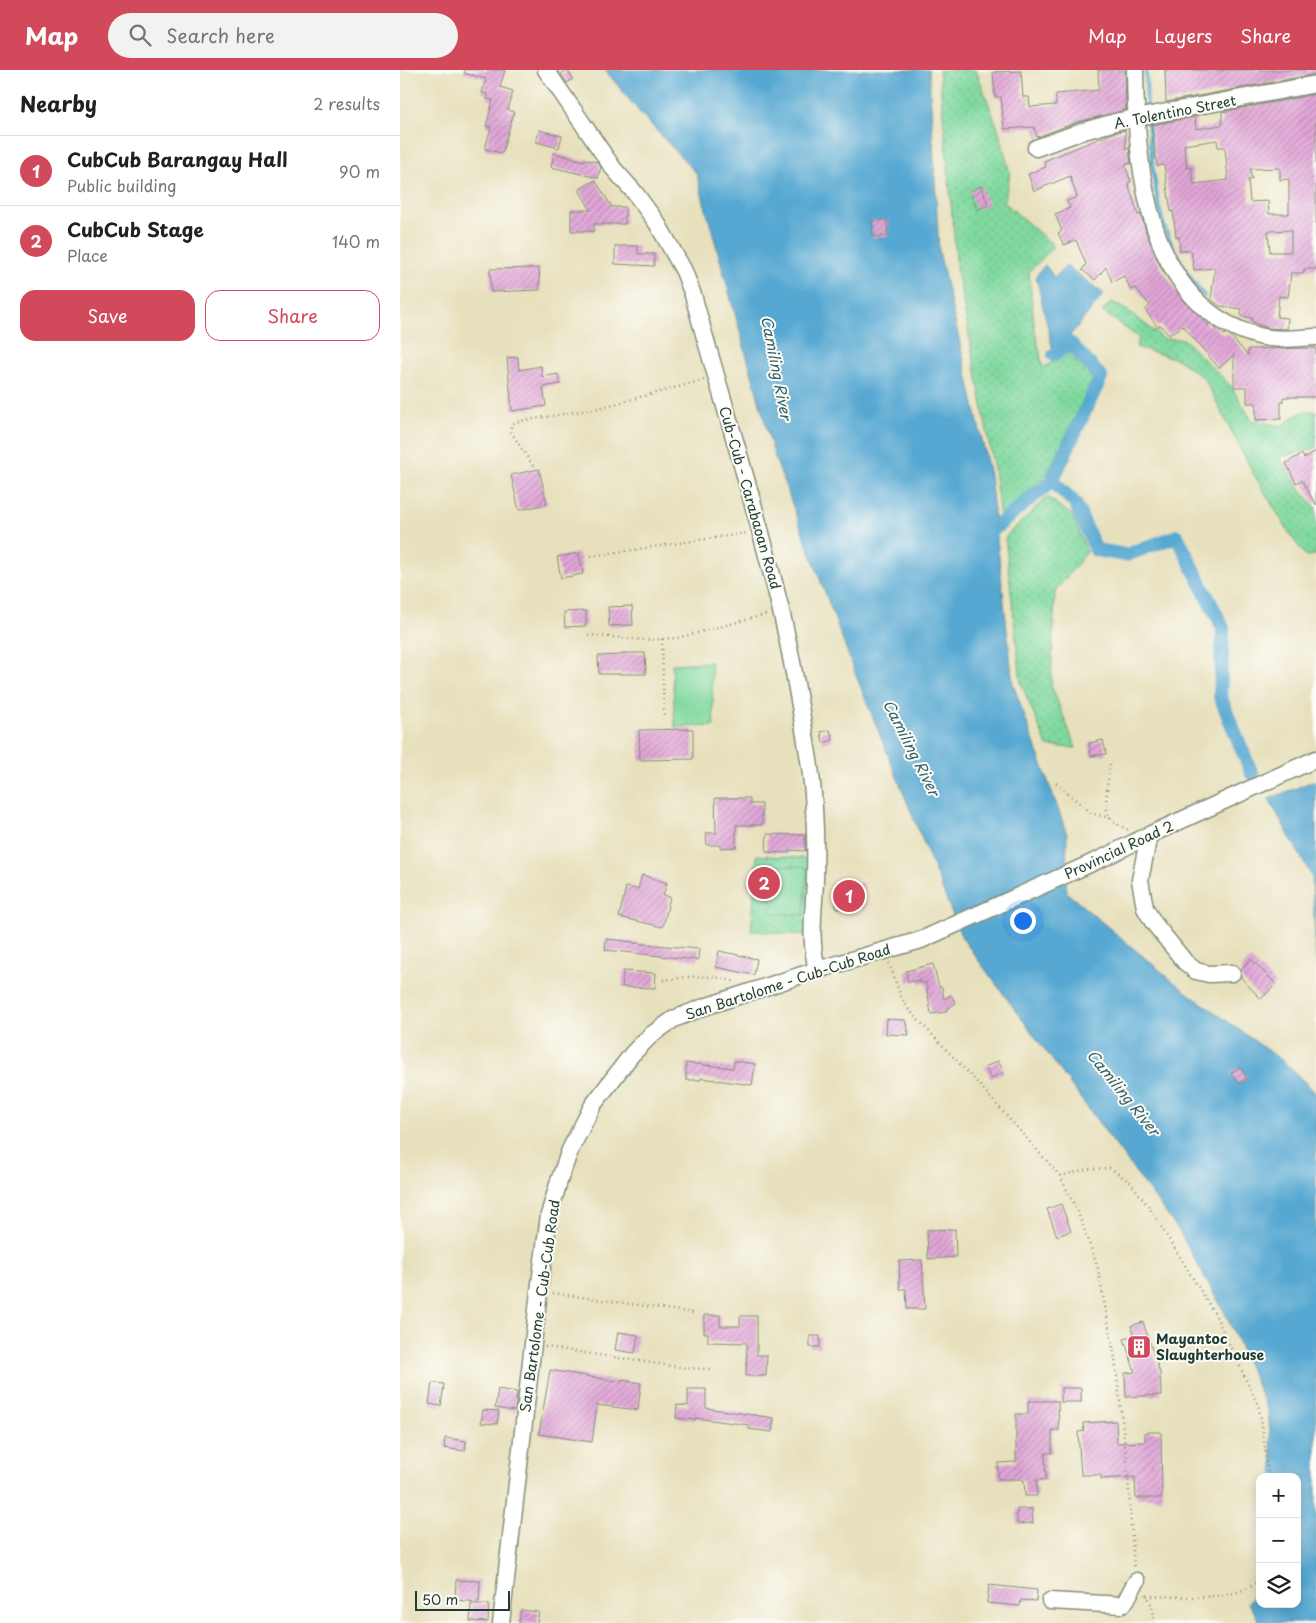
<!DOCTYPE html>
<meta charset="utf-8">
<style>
:root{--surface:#fff;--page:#f2f2f2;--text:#202124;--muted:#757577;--line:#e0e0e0;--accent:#d1495b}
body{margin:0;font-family:"Playpen Sans",sans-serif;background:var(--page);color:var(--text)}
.controls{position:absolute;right:15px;bottom:15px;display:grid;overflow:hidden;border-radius:10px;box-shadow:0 2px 12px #0003}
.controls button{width:45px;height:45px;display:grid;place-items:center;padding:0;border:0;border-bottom:1px solid var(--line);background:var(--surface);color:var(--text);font:25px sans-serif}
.scale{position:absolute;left:15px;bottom:12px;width:95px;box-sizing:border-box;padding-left:5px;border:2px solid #1f3d34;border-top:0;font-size:14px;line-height:18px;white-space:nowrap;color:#1f3d34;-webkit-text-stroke:4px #fdfcf7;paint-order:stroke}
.you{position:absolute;left:622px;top:850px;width:18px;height:18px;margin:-12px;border:4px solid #fff;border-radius:50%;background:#1a73e8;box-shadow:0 0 0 8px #1a73e833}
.badge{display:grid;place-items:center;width:32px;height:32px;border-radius:50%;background:var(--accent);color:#fff;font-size:16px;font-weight:700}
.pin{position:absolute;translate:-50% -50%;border:2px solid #fff;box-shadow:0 1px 5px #0006}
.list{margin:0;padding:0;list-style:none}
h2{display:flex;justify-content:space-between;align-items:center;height:65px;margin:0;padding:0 20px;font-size:21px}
h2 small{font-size:16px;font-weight:400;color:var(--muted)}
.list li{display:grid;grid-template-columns:32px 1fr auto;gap:15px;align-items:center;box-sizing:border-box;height:70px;padding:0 20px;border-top:1px solid var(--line)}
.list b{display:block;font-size:19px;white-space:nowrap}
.list p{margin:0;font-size:16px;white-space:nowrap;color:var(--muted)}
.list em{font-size:16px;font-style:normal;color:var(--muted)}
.actions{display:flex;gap:10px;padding:15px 20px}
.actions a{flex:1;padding:11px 0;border:1px solid var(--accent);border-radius:15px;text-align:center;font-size:18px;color:var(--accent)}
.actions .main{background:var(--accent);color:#fff}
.icon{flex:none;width:28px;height:28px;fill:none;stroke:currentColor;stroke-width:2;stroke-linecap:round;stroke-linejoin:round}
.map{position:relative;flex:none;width:916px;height:1553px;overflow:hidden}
header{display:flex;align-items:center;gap:30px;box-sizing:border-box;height:70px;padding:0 25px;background:var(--accent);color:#fff}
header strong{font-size:24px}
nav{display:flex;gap:28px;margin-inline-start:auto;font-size:18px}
.search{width:350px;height:45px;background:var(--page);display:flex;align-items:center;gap:12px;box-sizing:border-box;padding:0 18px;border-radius:28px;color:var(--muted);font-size:19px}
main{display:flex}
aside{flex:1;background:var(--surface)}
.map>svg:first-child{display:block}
.grass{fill:url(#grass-dots);stroke:#4f8a69}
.garden{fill:#7fd89e;stroke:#4f8a69}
.water{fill:#57a8d2;stroke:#3b7283}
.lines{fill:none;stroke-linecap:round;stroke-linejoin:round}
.stream{stroke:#57a8d2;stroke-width:4}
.canal{stroke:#57a8d2;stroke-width:14}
.building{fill:url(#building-hatch);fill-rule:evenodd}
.minor-casing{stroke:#838e78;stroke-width:19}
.path{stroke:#838e78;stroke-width:2.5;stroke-dasharray:1 4;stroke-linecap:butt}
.minor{stroke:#fff;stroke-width:16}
.labels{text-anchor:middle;stroke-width:4;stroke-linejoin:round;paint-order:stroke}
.street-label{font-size:14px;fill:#1f3d34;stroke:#fdfcf7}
.poi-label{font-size:14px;font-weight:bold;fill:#1f3d34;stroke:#fdfcf7;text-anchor:start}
.water-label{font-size:15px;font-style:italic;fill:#33626b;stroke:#fdfcf7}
</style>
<header>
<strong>Map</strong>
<div class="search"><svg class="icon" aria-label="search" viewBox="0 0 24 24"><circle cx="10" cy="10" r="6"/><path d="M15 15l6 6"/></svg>Search here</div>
<nav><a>Map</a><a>Layers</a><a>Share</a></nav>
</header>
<main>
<aside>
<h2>Nearby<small>2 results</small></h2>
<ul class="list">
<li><span class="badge">1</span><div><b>CubCub Barangay Hall</b><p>Public building</p></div><em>90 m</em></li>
<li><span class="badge">2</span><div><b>CubCub Stage</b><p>Place</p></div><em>140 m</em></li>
</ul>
<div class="actions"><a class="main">Save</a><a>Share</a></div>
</aside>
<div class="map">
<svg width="916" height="1553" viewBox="0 0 916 1553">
<defs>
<pattern id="grass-dots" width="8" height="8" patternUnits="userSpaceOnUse" patternTransform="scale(1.25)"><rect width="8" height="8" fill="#7fd89e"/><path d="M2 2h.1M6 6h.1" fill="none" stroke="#6dba89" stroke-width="1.8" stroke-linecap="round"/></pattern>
<pattern id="building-hatch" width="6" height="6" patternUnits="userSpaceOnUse" patternTransform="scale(1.25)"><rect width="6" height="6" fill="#e2a6d8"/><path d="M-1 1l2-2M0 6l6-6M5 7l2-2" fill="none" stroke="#b788b0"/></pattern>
</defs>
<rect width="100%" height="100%" fill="#fdfcf7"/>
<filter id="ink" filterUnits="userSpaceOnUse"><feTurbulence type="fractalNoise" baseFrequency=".02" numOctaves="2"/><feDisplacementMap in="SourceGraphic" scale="10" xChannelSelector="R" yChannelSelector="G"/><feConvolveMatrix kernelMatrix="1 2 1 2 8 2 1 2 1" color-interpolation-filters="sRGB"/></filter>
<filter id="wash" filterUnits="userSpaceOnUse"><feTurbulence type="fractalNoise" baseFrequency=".0096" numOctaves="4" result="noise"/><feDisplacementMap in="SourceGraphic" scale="20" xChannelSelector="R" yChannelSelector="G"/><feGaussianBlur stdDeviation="1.12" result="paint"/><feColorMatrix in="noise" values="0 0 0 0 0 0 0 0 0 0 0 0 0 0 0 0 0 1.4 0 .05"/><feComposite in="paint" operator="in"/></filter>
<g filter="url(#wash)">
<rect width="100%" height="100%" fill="#e7e0bc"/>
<g class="grass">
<path d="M539,0h37l24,64 10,40 -6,28 50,44 -25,26 5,53 9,43 24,-16 26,27 -45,94 -48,44 -6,-47 -37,-200z"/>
<path d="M712,232l16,9 36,28h20l47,47 21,35 31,5c9,-8 20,-18 33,-14v36l-37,9 21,32 16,19v47l-10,1 -15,-20 -38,-63 -49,-95 -27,-19 -41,-12 3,-9 -37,-27z"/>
<path d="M647,427l25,18 15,37 -32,39 -4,94 25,63 -29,-2 -26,-63 -16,-146z"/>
<path d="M357,785l56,4 -6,76 -56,-4z"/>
</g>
<g class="garden">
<path d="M311,592l3,64 -39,1 -3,-63z"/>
<path d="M375,795l32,2 -3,48 -33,-2z"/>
</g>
<g class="water">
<path d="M205,0h324l10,181 51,224 23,209 54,150 -1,58 115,96 103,74 32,31v530h-56l-12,-20 12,-14v15h37v-127h-23l-6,-66 -41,-94 -48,-86 -217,-293 -107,-265 -80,-215 -79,-285 -54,-58z"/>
<path d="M645,195l10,13 11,-13 38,29 -50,61 -18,-79z"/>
<path d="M916,710v180l-4,-83 -43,-78z"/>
</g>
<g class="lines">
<g class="stream">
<path d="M746,0l1,39"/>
<path d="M748,50c3,29 5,63 12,91 7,32 24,60 44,85"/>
</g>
<g class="canal">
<path d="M652,411l49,-104 -31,-34 -16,12"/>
<path d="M595,458l57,-47 23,22 21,47 30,5 51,-19 46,92 -3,68 32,78"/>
</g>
</g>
<g id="blocks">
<g class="building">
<path d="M65,0h40l-5,17 13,4 -5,19 6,2 -12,41 -17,-4 6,-22 -5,-1 7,-26 -6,-1 1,-5 -6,-1 4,-14 -22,-6z"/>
<path d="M167,0l6,9 -6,4 -6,-9z"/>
<path d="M698,0h27l1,40 -49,12 -40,15 -3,-10 -30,2 -3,-32h-6l-2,-25 28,-1 2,26h6l1,10 26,-2v-11l43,-4z"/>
<path d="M765,0h151v4l-150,28z"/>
<path d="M916,24v175h-12v4h-13l-3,24 -9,-1 -2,21 11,1 -1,11 -19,-1 -16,-6v-4l-11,-2 1,-7 -22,-3 -9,-7 4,-31 -21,2 -3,-20 -11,1 -1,-14h-3l-3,-26 -2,1 -7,-47 -7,1 -6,-41 44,-8 1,12 26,-4v-13zM817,70l1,7h7l3,33 -34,4 -3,-17 -4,1 -3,-23zM880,98v12l9,-1v35h-20l-1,-13 -18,1 -2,-22 4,-1 -2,-10zM891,160v22h-21l-2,-21z"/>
<path d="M139,60l23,6 -3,12 -23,-6z"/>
<path d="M725,60l1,19 3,-1 2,15 -6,2 6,17 -3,1 10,32 3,-1 5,18 15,36 23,34 16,13 8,11 1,-3 15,12 2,-2 3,1 19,22v-7l68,-1v49h-33v5h-2v17l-25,1v-17h-9v-16h-13v-32l-15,13 -36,-42 -14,9 -9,-10 -2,2 -13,-17 5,-4 -14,-18 -5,2 -7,-14 -12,6 -6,-15 -11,13 -13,-10 4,-6 -10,-24 -12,5 -6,-12 4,-2 -7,-17 15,-6 -3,-7 10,-4 -7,-21 -36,15 -6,-17 18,-7 -2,-6 66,-27z"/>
<path d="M154,83l30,8 1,-2 12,3 4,5 -3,11 -47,-11z"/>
<path d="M195,110l17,27h13v17h-31v7h-23v-21h20l-12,-20z"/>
<path d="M581,116l7,19 -11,5 -7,-19z"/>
<path d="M487,150l1,16 -15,1 -1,-16z"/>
<path d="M215,176h23v8h16v12l-39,-2z"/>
<path d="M139,198l1,22 -49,2 -1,-23z"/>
<path d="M118,287l1,13 22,-4 1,11 16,-3 2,10 -17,3 3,19 -34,5 -5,-53z"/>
<path d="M916,381v54l-14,-25 -6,3 -10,-20 16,-9 2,4z"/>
<path d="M139,399l8,35 -28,6 -8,-35z"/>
<path d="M179,483l4,21 -22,4 -4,-21z"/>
<path d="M232,536l1,19 -24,1 -1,-19z"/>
<path d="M186,541v15l-21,1 -1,-15z"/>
<path d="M222,583h23l1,21h-47l-1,-18 24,-1z"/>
<path d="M293,659v30l-53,1 -1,-30z"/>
<path d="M430,660l3,10 -10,3 -2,-11z"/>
<path d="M703,670l3,14 -15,2 -2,-13z"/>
<path d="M315,728h35v6h12v21h-26v22l-16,1v-3h-13l-1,-12h10z"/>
<path d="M367,764l38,1v16l-16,-1v3l-23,-1z"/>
<path d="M242,805l25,8 -4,12 7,2 -7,30 -44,-10 7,-30 12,2z"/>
<path d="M358,805l13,1 -1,14 -13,-1z"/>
<path d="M435,813h28l1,25 -28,1z"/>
<path d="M206,869l28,3v1l65,6 -1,11 -93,-10z"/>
<path d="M319,881l38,8 -3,16 -38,-8z"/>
<path d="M851,889l25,25 -15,15 -20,-21v-9z"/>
<path d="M533,894l6,23h3l2,12 7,-4 5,8 -10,7v2l-15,2 -5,-32 -6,1v-3l-12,2 -2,-11z"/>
<path d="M223,901l33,2 -1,15 -33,-1z"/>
<path d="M487,949l18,1 4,15 -23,-1z"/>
<path d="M334,991l21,3 -3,21 -51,-7v2h-15v-17l47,5z"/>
<path d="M598,991l6,11 -13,7 -6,-12z"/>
<path d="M840,997l7,11 -8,6 -8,-11z"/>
<path d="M661,1134l10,27 -14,5 -10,-27z"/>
<path d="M555,1159l1,28 -28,2 -1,-29z"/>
<path d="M522,1190l3,49h-18l-1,-20h-6l-1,-28z"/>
<path d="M304,1245h16v11h20v-10h17v39h10l-1,21h-20l1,-33 -39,-1v-9h-4z"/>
<path d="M743,1252l17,51 1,22 -35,2 -1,-24 10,-1 -11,-33 10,-3 -3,-10z"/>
<path d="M218,1262l20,3 -3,18 -20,-3z"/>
<rect x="410" y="1266" width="10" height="11"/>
<path d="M150,1300l71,12v-2l20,3 -3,27 -41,-5 -5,37 -53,-8z"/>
<path d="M32,1313l12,1 -3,22 -12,-2z"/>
<rect x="661" y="1318" width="20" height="14"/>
<path d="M98,1319l19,3 -2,19 -20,-3z"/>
<path d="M288,1319h18v19l68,10 -2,14 -23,-3v-4l-54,-7v2l-19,-2 1,-13 11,1z"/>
<path d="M628,1331h30l1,29h-7v23h-7l1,27h-10l1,16h-12l-1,-16h-3v-1h-23v-16l18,-1v-48h12z"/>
<path d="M83,1340l16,1 -2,13 -16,-1z"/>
<path d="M716,1351l1,22 28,-1v-10h16l1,66h-26l-1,-21 -34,2v-4h-20l-3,-43 6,-1 -1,-8z"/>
<path d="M45,1368l21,3 -1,10 -21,-3z"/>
<path d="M617,1439h15l1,14 -16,1z"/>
<path d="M56,1510l24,1 -1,21 -24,-2z"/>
<path d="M589,1515l48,5 -1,11 -15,-1 -1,6 -33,-3z"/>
<path d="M71,1534h18l-1,18 -18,-1z"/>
<path d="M121,1540l18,2 -2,11h-18z"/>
</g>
</g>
</g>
<g filter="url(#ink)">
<use href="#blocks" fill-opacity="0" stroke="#838e78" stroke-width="1"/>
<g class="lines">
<defs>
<g id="minor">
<path d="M146,0l67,98 22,25 22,30 27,48 9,24c29,105 63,210 88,316 12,49 20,99 28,149 6,39 7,80 6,120 -1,33 -6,57 2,90"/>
<path d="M735,0c1,96 11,237 124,266 18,5 38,2 57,1"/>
<path d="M636,78l44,-16 39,-11 197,-37"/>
<path d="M749,765l-9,45 5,28 8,14 32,40 11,9 13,3 23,-1"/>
<path d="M650,1531l72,4c5,-3 9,-17 15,-24"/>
<path d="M101,1553l38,-332 10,-76 10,-34 11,-31 23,-45 39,-51 19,-19 23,-16 30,-12 113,-37 104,-30 184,-83 44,-22 167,-76"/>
</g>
</defs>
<use href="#minor" class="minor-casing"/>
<g class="path">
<path d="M133,396l-22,-34v-6l4,-4 84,-14 105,-28"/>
<path d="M191,486l156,-23"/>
<path d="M188,565l57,5 32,-2 91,-24"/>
<path d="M262,569l2,80"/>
<path d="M710,694c-1,12 -7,42 -1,52 4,7 13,11 20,14"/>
<path d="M656,713l35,30 19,5"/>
<path d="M489,893l12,34 8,13 65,69 86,97 16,32 12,31 10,30 17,90 12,104 7,104"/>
<path d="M263,910c25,-3 48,-7 72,2"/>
<path d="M660,1106l27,-7 23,-1 20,14 19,25 66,107 43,91 4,19 6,53"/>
<path d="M153,1223l141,20"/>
<path d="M145,1277l141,21 26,1"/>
<path d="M746,1524c6,10 8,17 8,29"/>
<path d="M747,1526c28,0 93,7 113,-17"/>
</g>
<use href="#minor" class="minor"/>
</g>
</g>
<defs>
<symbol id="building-square" viewBox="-11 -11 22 22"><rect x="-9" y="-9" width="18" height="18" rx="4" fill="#d1495b" stroke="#fdfcf7"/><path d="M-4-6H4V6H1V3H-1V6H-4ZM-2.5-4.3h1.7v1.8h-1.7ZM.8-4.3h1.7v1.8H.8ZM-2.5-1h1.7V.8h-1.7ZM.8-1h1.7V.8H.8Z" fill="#fff"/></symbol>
</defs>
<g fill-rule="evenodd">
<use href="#building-square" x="725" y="1263" width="28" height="28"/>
</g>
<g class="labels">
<g class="street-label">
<text transform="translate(775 42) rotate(-11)" y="5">A. Tolentino Street</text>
<text transform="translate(350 428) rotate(74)" y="5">Cub-Cub - Carabaoan Road</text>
<text transform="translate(719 780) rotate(-25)" y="5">Provincial Road 2</text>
<text transform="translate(388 912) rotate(-18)" y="5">San Bartolome - Cub-Cub Road</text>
<text transform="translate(140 1236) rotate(-82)" y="5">San Bartolome - Cub-Cub Road</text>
</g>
<g class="poi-label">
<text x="756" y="1274">Mayantoc<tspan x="756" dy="16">Slaughterhouse</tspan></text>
</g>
<g class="water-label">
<text transform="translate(376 298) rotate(79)" y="5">Camiling River</text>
<text transform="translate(511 678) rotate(63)" y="5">Camiling River</text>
<text transform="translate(723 1023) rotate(51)" y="5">Camiling River</text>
</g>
</g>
</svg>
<div class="controls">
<button>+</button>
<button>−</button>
<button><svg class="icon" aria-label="layers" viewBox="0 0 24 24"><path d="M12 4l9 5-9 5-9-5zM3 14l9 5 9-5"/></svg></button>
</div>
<div class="scale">50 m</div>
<div class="you"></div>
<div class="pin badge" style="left:449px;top:826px">1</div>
<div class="pin badge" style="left:364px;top:813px">2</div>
</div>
</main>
